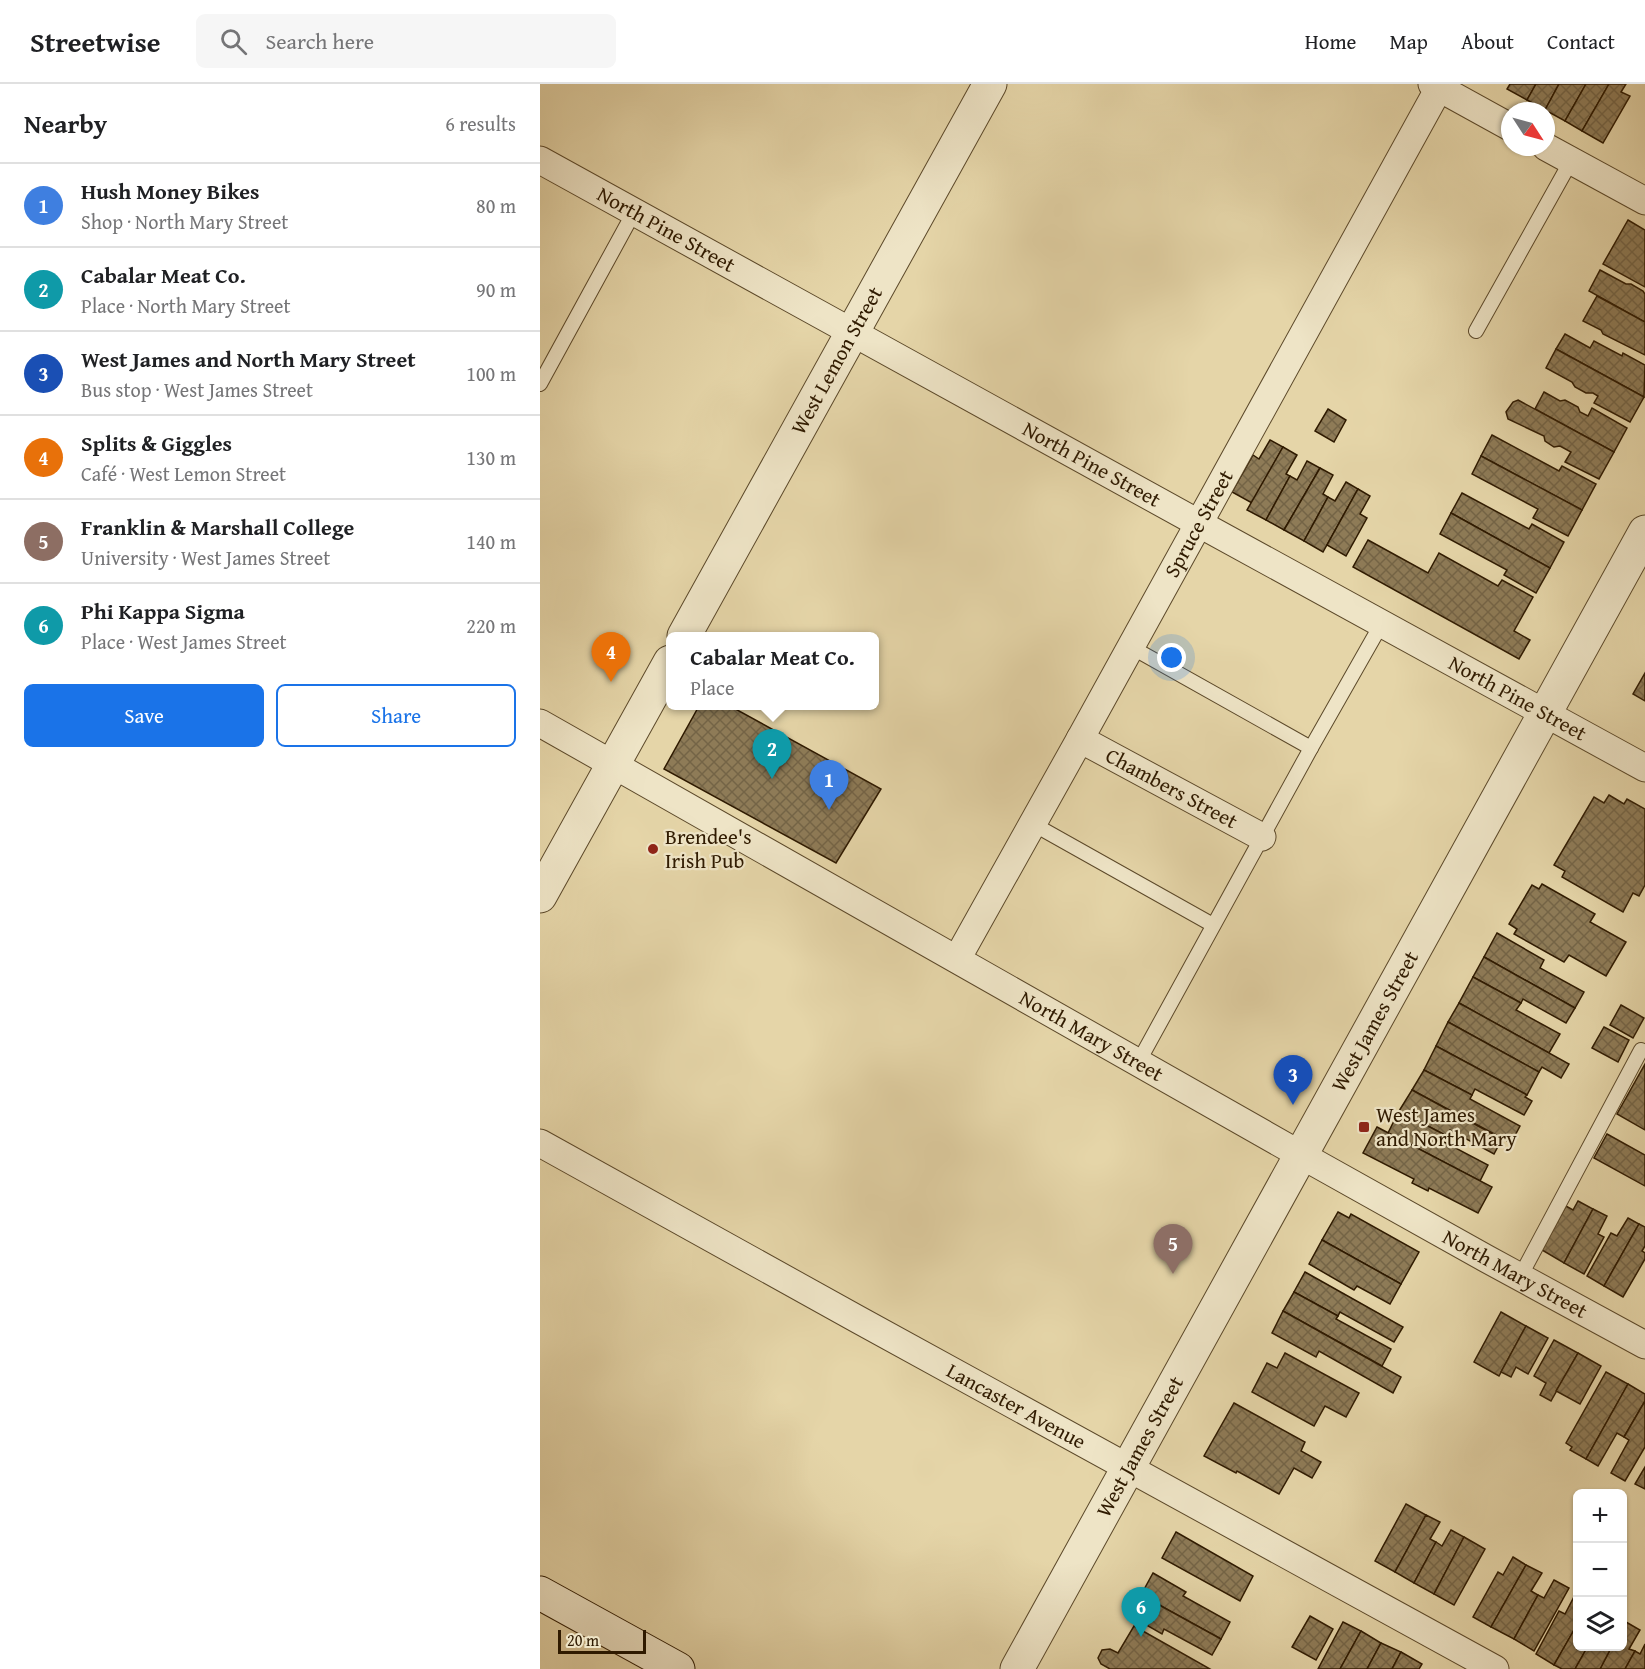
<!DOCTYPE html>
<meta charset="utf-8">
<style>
:root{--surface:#fff;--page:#f6f6f6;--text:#202124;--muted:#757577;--line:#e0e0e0;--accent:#1a73e8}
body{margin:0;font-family:"Gentium Book Plus",serif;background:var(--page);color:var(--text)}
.controls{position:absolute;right:18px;bottom:18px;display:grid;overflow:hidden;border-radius:9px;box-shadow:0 2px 4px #0004}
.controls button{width:54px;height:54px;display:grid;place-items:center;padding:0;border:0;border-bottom:2px solid var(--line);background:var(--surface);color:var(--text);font:30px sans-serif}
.compass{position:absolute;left:961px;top:18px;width:54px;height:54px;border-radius:50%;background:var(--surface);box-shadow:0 2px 4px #0004;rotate:126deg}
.scale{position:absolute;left:18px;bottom:15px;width:88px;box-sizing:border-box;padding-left:6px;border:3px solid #2f1a00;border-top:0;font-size:16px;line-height:21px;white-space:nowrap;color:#2f1a00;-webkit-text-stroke:4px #eee4c6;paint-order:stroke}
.you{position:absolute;left:632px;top:574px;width:21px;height:21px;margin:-15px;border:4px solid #fff;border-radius:50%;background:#1a73e8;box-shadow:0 0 0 9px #1a73e833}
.badge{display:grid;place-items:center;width:39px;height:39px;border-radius:50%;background:var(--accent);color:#fff;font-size:20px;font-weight:700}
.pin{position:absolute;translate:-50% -50px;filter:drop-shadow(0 2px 3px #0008)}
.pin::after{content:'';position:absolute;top:32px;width:21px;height:18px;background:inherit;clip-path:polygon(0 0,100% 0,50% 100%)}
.popup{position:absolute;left:126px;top:548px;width:213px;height:78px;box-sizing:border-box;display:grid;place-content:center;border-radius:9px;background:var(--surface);filter:drop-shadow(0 2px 4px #0005);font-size:20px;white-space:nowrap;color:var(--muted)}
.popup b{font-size:22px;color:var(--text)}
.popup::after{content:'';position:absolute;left:50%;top:100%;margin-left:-12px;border:12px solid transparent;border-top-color:var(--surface)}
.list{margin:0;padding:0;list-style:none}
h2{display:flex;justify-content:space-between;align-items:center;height:78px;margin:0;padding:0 24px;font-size:26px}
h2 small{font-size:20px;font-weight:400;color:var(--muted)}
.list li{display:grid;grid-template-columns:39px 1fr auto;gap:18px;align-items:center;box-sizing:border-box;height:84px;padding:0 24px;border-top:2px solid var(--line)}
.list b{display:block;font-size:22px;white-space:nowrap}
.list p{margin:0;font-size:20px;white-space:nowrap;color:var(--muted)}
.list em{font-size:20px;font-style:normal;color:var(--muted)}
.actions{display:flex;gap:12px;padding:18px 24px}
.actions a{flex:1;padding:14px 0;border:2px solid var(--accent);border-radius:9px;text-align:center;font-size:21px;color:var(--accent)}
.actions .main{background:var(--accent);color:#fff}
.icon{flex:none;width:33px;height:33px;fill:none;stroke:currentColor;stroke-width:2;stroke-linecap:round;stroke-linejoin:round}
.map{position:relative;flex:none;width:1105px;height:1585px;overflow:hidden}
header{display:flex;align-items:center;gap:36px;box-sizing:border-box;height:84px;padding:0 30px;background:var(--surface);border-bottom:2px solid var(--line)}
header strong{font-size:28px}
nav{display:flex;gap:33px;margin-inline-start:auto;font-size:21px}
.search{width:420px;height:54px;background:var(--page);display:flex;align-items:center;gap:15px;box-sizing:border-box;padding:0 21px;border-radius:9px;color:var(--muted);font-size:22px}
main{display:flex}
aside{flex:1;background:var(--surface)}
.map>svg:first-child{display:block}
.building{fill:url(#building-cross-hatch);stroke:#2f1a00;stroke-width:1.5}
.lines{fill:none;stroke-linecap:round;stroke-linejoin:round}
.service-casing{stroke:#5c492a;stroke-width:16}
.minor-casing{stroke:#5c492a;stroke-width:29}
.tertiary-casing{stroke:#5c492a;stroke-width:35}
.secondary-casing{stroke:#2f1a00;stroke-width:35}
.service{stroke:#eee4c6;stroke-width:14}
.minor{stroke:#eee4c6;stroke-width:27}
.tertiary{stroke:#eee4c6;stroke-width:33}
.secondary{stroke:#eee4c6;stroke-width:33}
.poi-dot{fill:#8f2418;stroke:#eee4c6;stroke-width:2}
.labels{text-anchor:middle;stroke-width:4.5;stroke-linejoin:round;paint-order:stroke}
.street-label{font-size:21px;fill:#2f1a00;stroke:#eee4c6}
.poi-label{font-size:21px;fill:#2f1a00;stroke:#eee4c6;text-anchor:start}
</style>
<header>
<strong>Streetwise</strong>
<div class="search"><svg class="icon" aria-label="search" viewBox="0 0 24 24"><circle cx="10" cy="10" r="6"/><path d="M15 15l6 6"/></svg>Search here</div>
<nav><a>Home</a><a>Map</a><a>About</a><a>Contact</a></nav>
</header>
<main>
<aside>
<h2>Nearby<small>6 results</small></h2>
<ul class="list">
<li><span class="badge" style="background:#3f7fe0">1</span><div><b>Hush Money Bikes</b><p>Shop · North Mary Street</p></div><em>80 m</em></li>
<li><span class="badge" style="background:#0f9aa8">2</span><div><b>Cabalar Meat Co.</b><p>Place · North Mary Street</p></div><em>90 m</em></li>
<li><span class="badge" style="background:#1a4fb4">3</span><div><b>West James and North Mary Street</b><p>Bus stop · West James Street</p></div><em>100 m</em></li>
<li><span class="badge" style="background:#e8710a">4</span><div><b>Splits &amp; Giggles</b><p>Café · West Lemon Street</p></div><em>130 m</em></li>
<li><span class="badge" style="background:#8d6e63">5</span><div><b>Franklin &amp; Marshall College</b><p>University · West James Street</p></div><em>140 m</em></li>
<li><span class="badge" style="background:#0f9aa8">6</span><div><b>Phi Kappa Sigma</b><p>Place · West James Street</p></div><em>220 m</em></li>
</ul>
<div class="actions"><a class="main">Save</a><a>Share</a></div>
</aside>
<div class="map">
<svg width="1105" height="1585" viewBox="0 0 1105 1585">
<defs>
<pattern id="building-cross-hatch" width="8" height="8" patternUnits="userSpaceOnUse" patternTransform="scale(1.5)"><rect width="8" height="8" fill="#8e7b57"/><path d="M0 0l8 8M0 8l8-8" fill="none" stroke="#746446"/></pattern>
</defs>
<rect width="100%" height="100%" fill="#e5d5a8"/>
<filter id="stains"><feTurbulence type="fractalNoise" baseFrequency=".00333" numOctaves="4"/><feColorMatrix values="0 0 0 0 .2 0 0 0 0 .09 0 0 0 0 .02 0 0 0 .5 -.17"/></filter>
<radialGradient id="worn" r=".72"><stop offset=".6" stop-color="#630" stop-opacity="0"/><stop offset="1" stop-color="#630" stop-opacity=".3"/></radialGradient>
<g class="building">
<path d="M970,0h26l-9,16 -20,-11z"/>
<path d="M996,0h23l-14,26 -18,-10z"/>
<path d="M1019,0h27l-21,37 -20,-11z"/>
<path d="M1046,0h23l-27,47 -17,-10z"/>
<path d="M1069,0h17l-5,8 9,4 -27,47 -21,-12z"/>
<path d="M1088,136l17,10v57l-42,-23z"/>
<path d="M1060,186l26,14h5l12,7 2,3v28l-56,-31z"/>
<path d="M1057,212l48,26v33l-42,-21 -2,-4 -18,-9z"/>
<path d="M1025,250l25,14 4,-7 28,15 1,-3 22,12 -1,32 -88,-48z"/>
<path d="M1016,265l88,48 -14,25 -36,-19 4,-7 -5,-3h-7l-11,-6 -3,-5 -26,-14z"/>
<path d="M1004,308l16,9 5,-1 13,7 2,5 8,4 4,-8 35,20 -13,24 -79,-43z"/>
<path d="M978,316l96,52 -15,27 -34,-17 6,-10 -11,-6 -6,1 -9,-6 -1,-5 -36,-17 -2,-7 7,-10z"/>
<path d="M788,325l18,11 -12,22 -19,-11z"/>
<path d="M952,351l67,36 3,-5 34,18 -14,26 -101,-54z"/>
<path d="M730,356l13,7 -31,56 -20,-11 21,-37 6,4z"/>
<path d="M743,363l14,8 -11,19 4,2 -24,44 -19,-10z"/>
<path d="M941,372l101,54 -14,26 -35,-18 5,-9 -66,-35z"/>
<path d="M767,377l13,7 -36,62 -18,-10 24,-44 7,4z"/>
<path d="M780,384l13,7 -10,19 5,3 -24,44 -20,-11z"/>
<path d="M806,398l12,7 -35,63 -19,-11 24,-44 7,4z"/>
<path d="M818,405l12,7 -10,18 7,4 -21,38 -19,-11z"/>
<path d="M922,409l67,36 3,-5 32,18 -14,26 -99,-55z"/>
<path d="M911,429l99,55 -14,25 -32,-18 3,-5 -67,-36z"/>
<path d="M828,456l60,33 11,-20 59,33 4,-6 31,17 -19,34 16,9 -11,19 -166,-92z"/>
<path d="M1105,589v28l-12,-7z"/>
<path d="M159,622h31l151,83 -45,74 -172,-94z"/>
<path d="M1069,711l15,9 3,-5 18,10v76l-6,11 -6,-3 -10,19 -61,-35 3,-6 -11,-6 40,-68 10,6z"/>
<path d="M1002,800l53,30 -5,8 36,20 -20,34 -37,-21 -5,7 -50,-28 3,-5 -8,-5 23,-39 7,4z"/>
<path d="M957,849l47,27 -4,8 44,24 -9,16 -91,-51z"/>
<path d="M944,873l91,51 -9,15 -43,-24 -2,4 -48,-26z"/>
<path d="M933,893l48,26 -5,7 44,24 -11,19 -90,-50z"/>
<path d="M919,919l110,61 -8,14 -19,-11 -3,5 -91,-50z"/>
<path d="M1081,921l23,13 -11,20 -23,-13z"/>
<path d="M908,938l91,50 -12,23 -91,-49z"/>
<path d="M1064,943l25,13 -11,22 -26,-14z"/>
<path d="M896,962l91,49 -2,2 7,4 -8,14 -49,-26 -3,6 -48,-25z"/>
<path d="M1105,980v66l-28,-16z"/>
<path d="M884,986l48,25 -2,4 50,27 -9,17 -99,-53z"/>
<path d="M872,1006l90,49 -8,15 -44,-24 -3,6 -48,-25z"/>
<path d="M859,1027l48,25 -3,6 44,23 -8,16 -92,-48z"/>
<path d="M837,1043l115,60 -14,26 -49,-25 -1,3 -16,-8 2,-4 -51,-26z"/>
<path d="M1067,1050l38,21v31l-51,-28z"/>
<path d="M1038,1117l15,8 -29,54 -22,-13 24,-44 7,4z"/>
<path d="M1053,1125l14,7 -9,18 6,3 -20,37 -20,-11z"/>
<path d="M798,1128l11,6 2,-4 68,38 -18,32 -79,-44z"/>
<path d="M1088,1134l11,6 -35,62 -17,-10 24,-43 6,3z"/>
<path d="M1099,1140l6,3v19l-3,5 3,2v6l-22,38 -19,-11z"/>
<path d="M782,1156l79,44 -11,20 -33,-18 -3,4 -45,-26z"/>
<path d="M765,1188l98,55 -9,15 -54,-30 -2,4 -44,-24z"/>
<path d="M754,1208l44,24 -2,3 55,30 -9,17 -99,-55z"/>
<path d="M743,1227l118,66 -8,16 -74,-42 -3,6 -44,-24z"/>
<path d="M961,1228l25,14 -27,50 -25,-14z"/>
<path d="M986,1242l22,12 -20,36 -12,-7 -5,10 -10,-5z"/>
<path d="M1014,1256l24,13 -27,48 -11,-6 6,-12 -12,-7z"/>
<path d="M745,1269l74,40 -13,24 -21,-11 -11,20 -62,-34 15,-29 10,5z"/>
<path d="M1038,1269l23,13 -21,38 -24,-13z"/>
<path d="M1066,1288l22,12 -42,75 -16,-9 2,-3 -6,-4z"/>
<path d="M1088,1300l17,10v7l-21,36 -7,-4 -19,33 -12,-7z"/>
<path d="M1105,1317v46l-20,34 -14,-8 18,-33 -5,-3z"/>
<path d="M694,1319l71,39 -4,9 20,11 -9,16 -18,-10 -15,26 -42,-23 -1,2 -32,-17z"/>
<path d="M1105,1383v22l-10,-5z"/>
<path d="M866,1420l20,11 -31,57 -20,-11z"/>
<path d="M886,1431l14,7 -10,17 6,3 -22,41 -19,-11z"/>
<path d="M911,1446l13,7 -30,57 -20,-11 22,-41 6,4z"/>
<path d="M636,1448l77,44 -13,25 -78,-43z"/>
<path d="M924,1453l21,12 -31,56 -20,-11z"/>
<path d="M973,1473l13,8 -35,62 -18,-10 25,-45 5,3z"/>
<path d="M986,1481l16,8 -11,18 7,4 -24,44 -23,-12z"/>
<path d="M613,1489l33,19 -3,4 47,26 -9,17 -80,-44z"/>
<path d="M1014,1496l15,8 -35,63 -20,-12 24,-44 6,3z"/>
<path d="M1036,1509l2,30 -24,42 -18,-11 23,-43 6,3z"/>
<path d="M601,1511l80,44 -9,16 -48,-26 -2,5 -33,-19z"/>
<path d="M770,1532l23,13 -17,31 -24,-13z"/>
<path d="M803,1538l18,9 -21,38h-22z"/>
<path d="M1086,1538l14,8 -11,19 6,2 -10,18h-25l12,-23h10v-18z"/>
<path d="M1038,1539v23h10l-13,23h-13l-8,-4z"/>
<path d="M594,1542l76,43h-100l-9,-5 -3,-6 4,-8 8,-1 8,4z"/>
<path d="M821,1547l20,12 -14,26h-27z"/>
<path d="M841,1559l20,9 -9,17h-25z"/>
<path d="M1105,1560v25h-20l10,-18 5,3z"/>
<path d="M1048,1562h24l-12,23h-25z"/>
<path d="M861,1568l21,12 -3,5h-27z"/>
</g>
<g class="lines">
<defs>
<g id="service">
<path d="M936,247l95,-170"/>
<path d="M0,300l94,-172"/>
<path d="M591,563l180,101"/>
<path d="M493,740l180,101"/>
<path d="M599,977l172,-313 71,-125"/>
<path d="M980,1193l121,-227"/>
</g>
<g id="minor">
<path d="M892,0l78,43"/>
<path d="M1006,63l99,54"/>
<path id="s1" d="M0,76l658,363 447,245"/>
<path id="s2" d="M0,639l761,432 186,104 158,86"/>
<path id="s3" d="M540,655l182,98"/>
<path id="s4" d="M417,875l123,-220 359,-651"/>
<path id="s5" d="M0,1059l319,177 636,349"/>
</g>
<g id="tertiary">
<path id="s6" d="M144,552l306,-552"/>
<path d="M0,812l130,-234"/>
<path id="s7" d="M477,1585l628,-1137"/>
</g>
<path id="secondary" d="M0,1509l138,76"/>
</defs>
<use href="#service" class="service-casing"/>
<use href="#minor" class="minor-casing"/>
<use href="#tertiary" class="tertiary-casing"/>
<use href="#secondary" class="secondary-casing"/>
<use href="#service" class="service"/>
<use href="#minor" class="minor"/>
<use href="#tertiary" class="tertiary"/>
<use href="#secondary" class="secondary"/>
</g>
<g class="poi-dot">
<circle cx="113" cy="765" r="6"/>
<rect x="818" y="1037" width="12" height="12" rx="3"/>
</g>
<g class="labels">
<g class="street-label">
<text dy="7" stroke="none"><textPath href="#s1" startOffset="144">North Pine Street</textPath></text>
<text dy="7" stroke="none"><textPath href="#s6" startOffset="315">West Lemon Street</textPath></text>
<text dy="7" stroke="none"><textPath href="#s1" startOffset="630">North Pine Street</textPath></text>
<text dy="7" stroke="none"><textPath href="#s4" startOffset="498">Spruce Street</textPath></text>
<text dy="7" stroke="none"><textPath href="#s1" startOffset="1116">North Pine Street</textPath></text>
<text dy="7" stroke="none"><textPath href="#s3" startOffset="104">Chambers Street</textPath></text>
<text dy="7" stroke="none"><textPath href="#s7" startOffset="740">West James Street</textPath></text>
<text dy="7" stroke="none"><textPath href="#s2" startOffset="634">North Mary Street</textPath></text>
<text dy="7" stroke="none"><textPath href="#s2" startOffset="1120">North Mary Street</textPath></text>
<text dy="7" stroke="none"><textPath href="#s5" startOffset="544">Lancaster Avenue</textPath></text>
<text dy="7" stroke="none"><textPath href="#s7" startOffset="254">West James Street</textPath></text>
</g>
<g class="poi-label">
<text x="125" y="760">Brendee's<tspan x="125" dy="24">Irish Pub</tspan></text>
<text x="836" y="1038">West James<tspan x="836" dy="24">and North Mary</tspan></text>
</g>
</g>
<rect width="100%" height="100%" filter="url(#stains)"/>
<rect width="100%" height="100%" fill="url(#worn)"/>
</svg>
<div class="controls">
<button>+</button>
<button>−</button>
<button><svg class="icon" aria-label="layers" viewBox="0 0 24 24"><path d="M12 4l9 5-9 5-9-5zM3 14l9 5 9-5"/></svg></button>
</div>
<svg class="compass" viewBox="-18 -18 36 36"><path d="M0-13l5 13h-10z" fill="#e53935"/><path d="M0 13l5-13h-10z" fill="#757577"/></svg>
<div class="scale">20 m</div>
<div class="you"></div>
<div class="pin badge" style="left:289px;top:726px;background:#3f7fe0">1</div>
<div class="pin badge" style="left:232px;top:695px;background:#0f9aa8">2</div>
<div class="popup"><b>Cabalar Meat Co.</b>Place</div>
<div class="pin badge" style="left:753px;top:1021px;background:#1a4fb4">3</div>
<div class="pin badge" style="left:71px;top:598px;background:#e8710a">4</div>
<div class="pin badge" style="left:633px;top:1190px;background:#8d6e63">5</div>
<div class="pin badge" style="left:601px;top:1553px;background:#0f9aa8">6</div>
</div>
</main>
